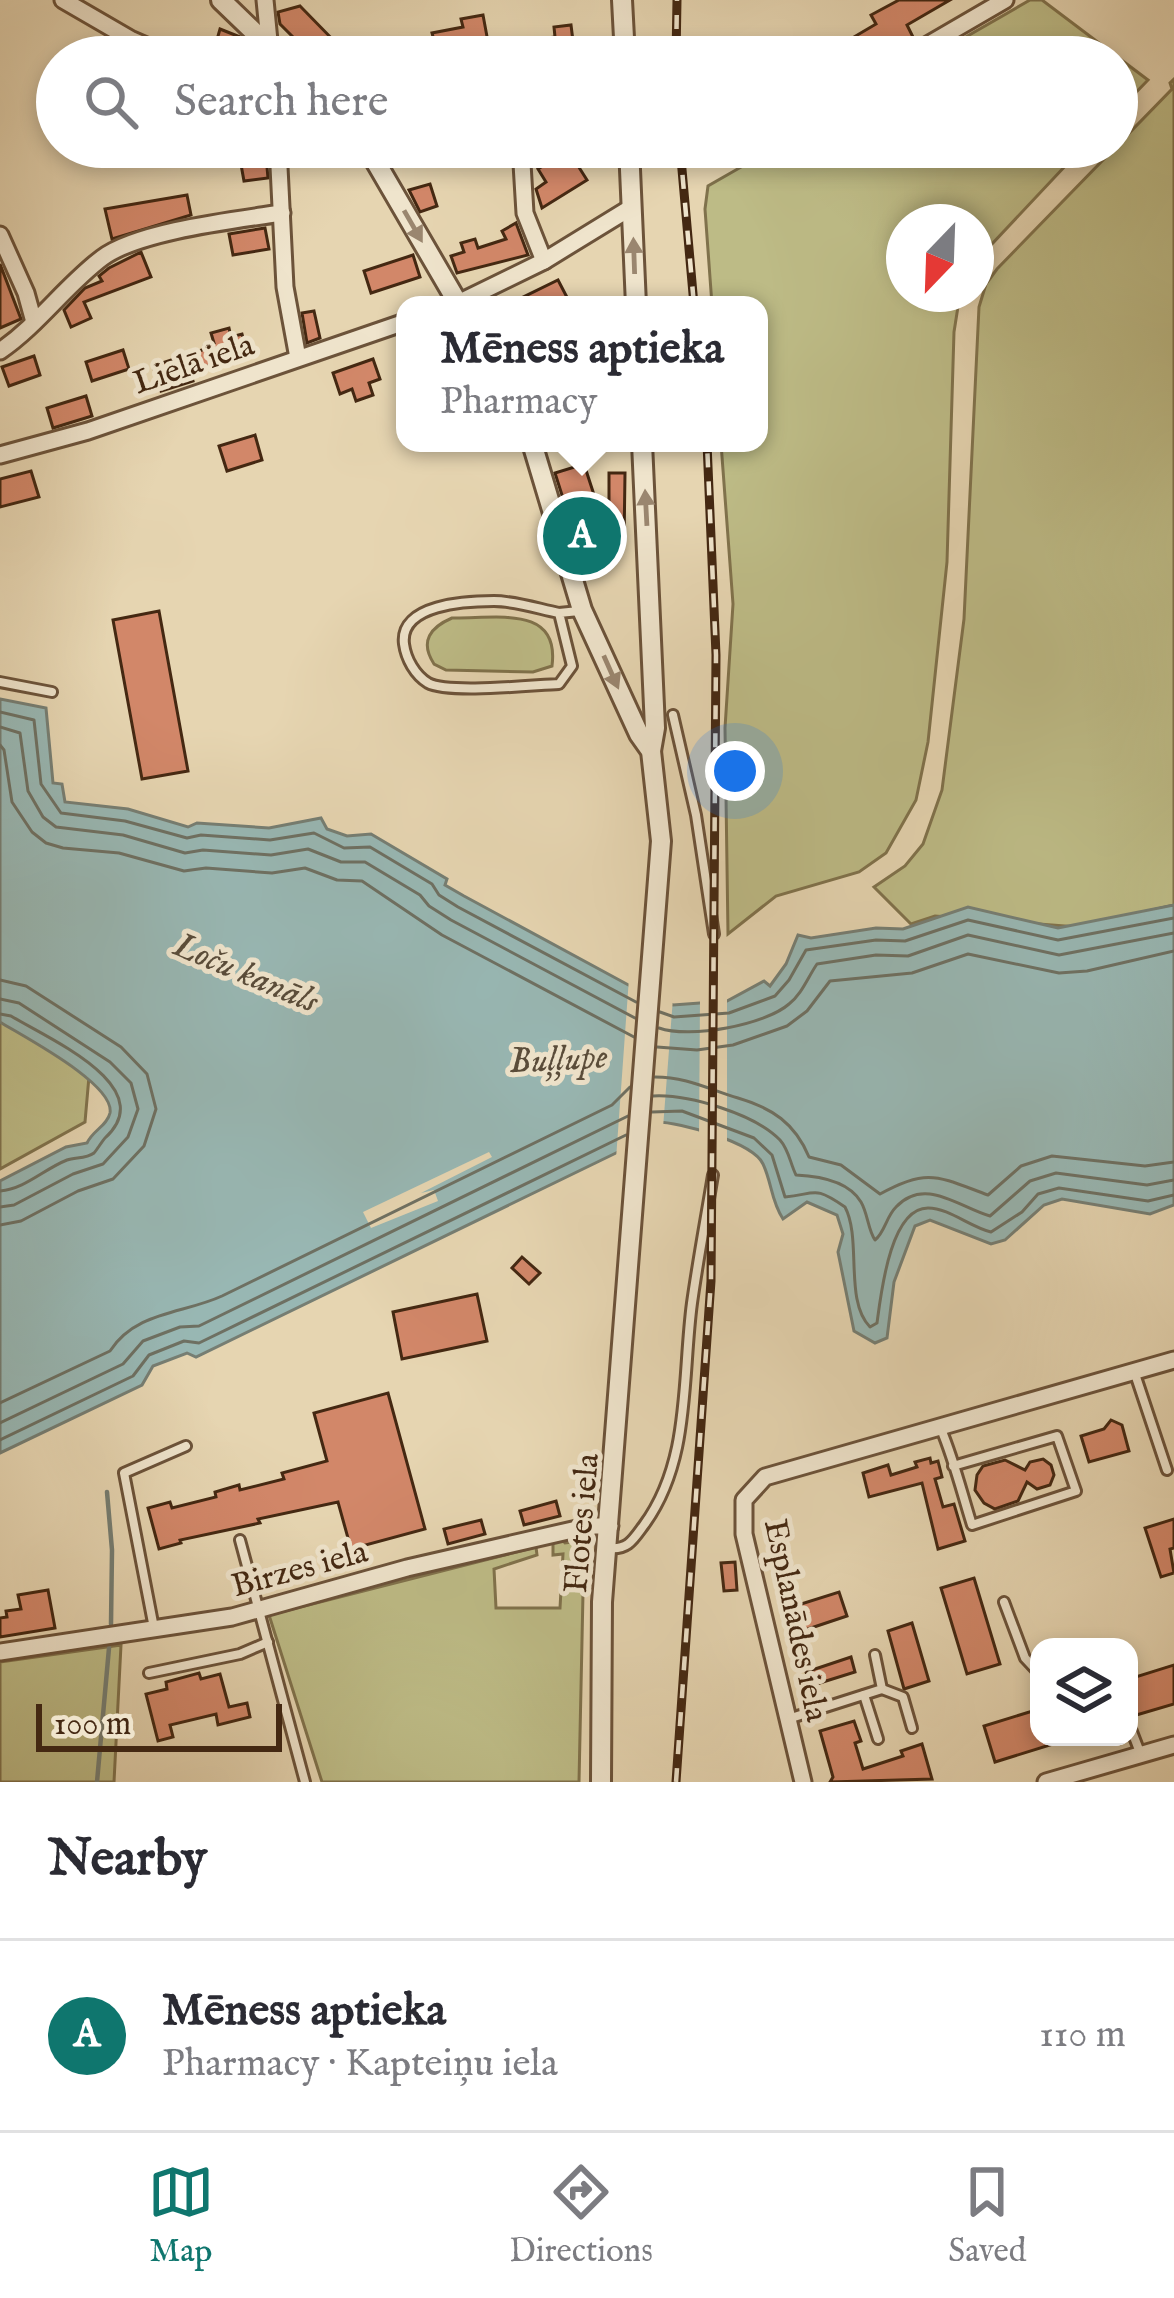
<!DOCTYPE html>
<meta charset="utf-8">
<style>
:root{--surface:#fff;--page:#f2f2f3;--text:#2b2b33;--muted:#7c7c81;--line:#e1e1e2;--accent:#0f766e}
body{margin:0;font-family:"IM FELL English",serif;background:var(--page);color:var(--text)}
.controls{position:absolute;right:36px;bottom:36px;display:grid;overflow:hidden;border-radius:24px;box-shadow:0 6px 18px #0003}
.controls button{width:108px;height:108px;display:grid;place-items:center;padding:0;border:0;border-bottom:3px solid var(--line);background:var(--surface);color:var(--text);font:60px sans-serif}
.compass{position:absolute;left:886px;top:204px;width:108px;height:108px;border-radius:50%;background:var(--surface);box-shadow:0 6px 18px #0003;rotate:203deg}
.scale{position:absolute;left:36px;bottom:30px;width:246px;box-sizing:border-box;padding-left:12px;border:6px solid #442812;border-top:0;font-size:33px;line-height:42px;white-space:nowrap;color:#442812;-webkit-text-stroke:9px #efe4cc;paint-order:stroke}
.you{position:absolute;left:735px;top:771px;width:42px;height:42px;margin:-30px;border:9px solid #fff;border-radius:50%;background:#1a73e8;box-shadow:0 0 0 18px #1a73e833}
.badge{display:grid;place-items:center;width:78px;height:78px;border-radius:50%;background:var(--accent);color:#fff;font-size:39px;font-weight:700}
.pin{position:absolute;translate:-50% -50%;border:6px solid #fff;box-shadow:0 3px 12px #0006}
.popup{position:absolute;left:396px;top:296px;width:372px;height:156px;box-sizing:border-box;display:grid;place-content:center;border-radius:24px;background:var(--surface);filter:drop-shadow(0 3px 9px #0005);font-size:39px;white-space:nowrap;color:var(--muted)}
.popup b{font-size:45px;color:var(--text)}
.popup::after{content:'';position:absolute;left:50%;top:100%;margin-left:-24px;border:24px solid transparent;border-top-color:var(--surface)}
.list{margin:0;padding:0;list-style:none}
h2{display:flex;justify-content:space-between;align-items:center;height:156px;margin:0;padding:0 48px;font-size:51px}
h2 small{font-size:39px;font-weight:400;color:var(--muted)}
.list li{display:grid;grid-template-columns:78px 1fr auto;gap:36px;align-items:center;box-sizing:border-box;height:192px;padding:0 48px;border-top:3px solid var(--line)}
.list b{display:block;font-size:45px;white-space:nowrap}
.list p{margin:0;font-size:39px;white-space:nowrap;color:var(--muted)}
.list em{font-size:39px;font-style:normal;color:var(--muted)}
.icon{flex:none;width:66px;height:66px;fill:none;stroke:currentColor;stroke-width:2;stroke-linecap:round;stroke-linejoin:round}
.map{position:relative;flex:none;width:1174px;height:1782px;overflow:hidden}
.search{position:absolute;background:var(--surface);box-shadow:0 6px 18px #0003;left:36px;right:36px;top:36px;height:132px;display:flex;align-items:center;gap:30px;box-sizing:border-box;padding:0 42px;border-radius:66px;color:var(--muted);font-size:45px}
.sheet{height:348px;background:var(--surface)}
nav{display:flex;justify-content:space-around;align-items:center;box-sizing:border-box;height:168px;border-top:3px solid var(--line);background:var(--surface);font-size:33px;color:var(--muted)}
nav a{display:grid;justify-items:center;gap:6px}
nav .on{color:var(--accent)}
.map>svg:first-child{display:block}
.green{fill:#bdbb86;stroke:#80724c;stroke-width:3}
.water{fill:#98b7b3;stroke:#767e73;stroke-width:3}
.pier{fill:#e6d5b1}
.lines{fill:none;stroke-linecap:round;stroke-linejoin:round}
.shore{stroke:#6e7062;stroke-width:3}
.stream{stroke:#767e73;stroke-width:4.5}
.building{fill:#d28769;stroke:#442812;stroke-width:3}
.service-casing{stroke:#6c533a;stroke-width:14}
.minor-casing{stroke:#6c533a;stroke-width:21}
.tertiary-casing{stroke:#6c533a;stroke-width:24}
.service{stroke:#efe4cc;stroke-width:8}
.minor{stroke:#efe4cc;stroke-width:15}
.tertiary{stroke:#efe4cc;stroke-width:18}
.rail-casing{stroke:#442812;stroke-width:9}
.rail{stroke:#efe4cc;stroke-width:4.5;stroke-dasharray:14;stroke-linecap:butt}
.oneway{fill:#9a866f}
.labels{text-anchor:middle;stroke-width:10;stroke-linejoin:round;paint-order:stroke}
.street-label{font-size:33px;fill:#442812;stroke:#efe4cc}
.water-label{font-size:36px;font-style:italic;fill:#594c3a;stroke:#efe4cc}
</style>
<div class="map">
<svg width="1174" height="1782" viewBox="0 0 1174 1782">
<rect width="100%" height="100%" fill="#e6d5b1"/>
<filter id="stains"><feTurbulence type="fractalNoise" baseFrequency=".00167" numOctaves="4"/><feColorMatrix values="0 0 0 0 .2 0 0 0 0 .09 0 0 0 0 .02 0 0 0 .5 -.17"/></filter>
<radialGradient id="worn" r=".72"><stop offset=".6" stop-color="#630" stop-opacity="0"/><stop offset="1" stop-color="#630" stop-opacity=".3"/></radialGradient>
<g class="green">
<path d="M1030,0h12l106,80 -31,32v-55h-186z"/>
<path d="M1174,79v826l-96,22 -143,-11 -24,8 -37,-37 31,-21 18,-22 19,-54 22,-171 15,-312 7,-23 11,-15 175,-180 -2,-6z"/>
<path d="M776,147h307l-107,114v-39h-72v72h56l-6,38 -7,230 -19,180 -12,58 -30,53 -27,19 -83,24 -48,38 -3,-206 8,-124 -12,-161h38v-138h-47l-7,-96 3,-23z"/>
<path d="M452,618c43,1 108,-14 100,48l-19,6 -87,-2 -12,-6c-15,-23 -3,-37 18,-46z"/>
<path d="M0,1013l90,52 -5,57 -85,47z"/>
<path d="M561,1538l4,5 17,-2 2,5 -5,236h-257l-53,-167 267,-68 1,8 -43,14 2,39h64l3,-54 -10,1v-13z"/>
<path d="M121,1645l-7,137h-114v-120z"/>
</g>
<path class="water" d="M0,699l46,9 7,75 9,1 3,18 63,7 60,18 9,-4 72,5 52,-10 6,11 20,7 24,-2 76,45 -2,6 19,11 170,92 39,17 54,-4 37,-20 6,5 16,-22 12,-29 13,3 65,-10 27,1 65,-22 90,21 116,-23v300l-24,9 -88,-15 -18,6 -39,35 -14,4 -61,-24 -15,6 -21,56 -7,56 -12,5 -21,-12 -16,-79 5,-18 -6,-19 -30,-13 -24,17c-12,-18 -11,-36 -20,-55 -10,-22 -84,-42 -106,-42l-6,14 -455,221 -9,-4 -34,13 -11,19 -142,68v-272l66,-34 21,-4c6,-13 20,-17 23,-30 5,-29 -86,-76 -110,-91z"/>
<g class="pier">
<path d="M629,978l44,20 -10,130 -5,2 -4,11 -38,18z"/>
<path d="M727,994v153l-28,-10 1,-138z"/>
<path d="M489,1152l3,5 -71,36 13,-3 4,11 -67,27 -8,-16z"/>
</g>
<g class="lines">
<g class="shore">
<path d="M0,712l34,8 7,64 20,29 64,8 62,17 14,-3 69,5 44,-7 30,15 26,-1 62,37 7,11 19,12 178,95"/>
<path d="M0,727l20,6 8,58 15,26 13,10 67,8 62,18 18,-3 68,5 37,-6 33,13h24l55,33 9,11 22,14 184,98"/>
<path d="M0,745l4,5 8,52 20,30 14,11 17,5 56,5 65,18 22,-3 66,5 33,-5 32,12 25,1 80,54 192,102"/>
<path d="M0,980l26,6 95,61 26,27 9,35 -12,37 -31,33 -35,12 -57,30 -21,4"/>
<path d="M0,999l19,4 91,59 21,21 7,26 -10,28 -25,27 -30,10 -59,31 -14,2"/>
<path d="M660,1012l14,5 55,-4 46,-17 14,-16 17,-30 70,-10 29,1 63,-21 90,20 116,-22"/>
<path d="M0,1014l11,2c38,23 150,71 94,122 -2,2 -9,13 -11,15 -8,6 -19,4 -27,7 -23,9 -42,29 -67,31"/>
<path d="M659,1028c31,11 106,-3 130,-24 13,-10 19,-27 28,-40l59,-9 32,1 60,-21 91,20 115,-22"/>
<path d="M657,1047l40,3 36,-5 54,-19 20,-15 23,-30 82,-8 56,-19 91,19 28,-2 87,-20"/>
<path d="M655,1077c32,0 53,12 83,21 34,10 57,25 71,59l32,8 39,29c48,-27 59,-17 108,1l33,-29 31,-10 93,10 29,-4"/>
<path d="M653,1096c35,-2 102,18 127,44 9,10 10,23 16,35 22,1 52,5 65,27 7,12 7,28 14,38 10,-8 11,-23 21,-33 29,-31 64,1 94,9l40,-35 26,-8 91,12 27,-5"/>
<path d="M652,1112l30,-1 72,27 18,17 13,42c32,-3 28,-12 60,10 17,32 -1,94 25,120l7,-4c4,-29 13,-115 51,-115 21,0 42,19 63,24l31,-20 16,-18 21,-6 89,13 26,-6"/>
<path d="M0,1403l110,-52c26,-40 73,-37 112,-55l390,-191 18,-18"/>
<path d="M0,1423l123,-59 20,-23 37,-14 19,-1 429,-210"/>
<path d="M0,1440l133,-64 16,-21 35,-14 15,2 427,-208"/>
</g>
<g class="stream">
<path d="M107,1492l5,58 -1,74"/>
<path d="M97,1782l12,-134"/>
</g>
</g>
<g class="building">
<path d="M899,0h51l-43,25 7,14 -35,18h-37l-5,-10 39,-23 -5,-9z"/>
<path d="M300,6l40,41 9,-8 16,18h-52l-33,-33 -2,-12z"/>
<path d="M483,15l5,27 -51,10 -5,-19 31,-6 -2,-8z"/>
<path d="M571,25l4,32h-57l-3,-15 40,-5 -1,-10z"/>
<path d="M220,29l20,8 -6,20h-22z"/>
<path d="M470,147h39v5l-33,13z"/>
<path d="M568,150l19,30 -45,28 -6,-19 10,-7 -8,-13z"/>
<path d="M266,156l2,22 -24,3 -4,-22z"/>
<path d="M430,184l7,22 -17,6 -11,-22z"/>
<path d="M187,195l4,20 -79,24 -7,-30z"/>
<path d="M516,223l12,32 -71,18 -6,-17 13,-4 -3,-9 14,-4 3,9 28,-9 -4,-8z"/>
<path d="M265,228l4,21 -36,6 -4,-21z"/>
<path d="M141,252l10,25 -67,25 7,16 -20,9 -7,-17 21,-22 17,-7 -3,-5 10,-8z"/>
<path d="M413,255l7,22 -49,16 -7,-22z"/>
<path d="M0,264l21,55 -21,9z"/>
<path d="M558,280l13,25h-64z"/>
<path d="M314,311l6,27 -13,5 -5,-30z"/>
<path d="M229,328l2,9 11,-3 6,21 -58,16 3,10 -32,10 -8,-25 52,-17 -1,-3 10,-3 -3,-10z"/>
<path d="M123,350l6,19 -37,12 -6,-19z"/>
<path d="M34,356l6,19 -31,11 -7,-19z"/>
<path d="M373,359l7,20 -11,4 4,12 -17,6 -4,-12 -12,5 -7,-21z"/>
<path d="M86,396l6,20 -39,12 -6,-20z"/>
<path d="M255,435l7,25 -35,11 -8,-25z"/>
<path d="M584,464l25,77v-68h16l-1,71 -14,-1 -29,12 -26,-82z"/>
<path d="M31,471l8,26 -39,10v-28z"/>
<path d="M159,611l29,160 -46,8 -29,-159z"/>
<path d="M522,1257l18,16 -11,11 -17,-16z"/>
<path d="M477,1294l10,47 -85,18 -9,-47z"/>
<path d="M388,1393l37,136 -74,20 -13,-47 -80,17 2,4 -80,17 1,3 -22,6 -11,-41 22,-6 2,6 44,-11 -1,-5 24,-7 1,5 44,-11 -2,-6 45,-12 -13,-48z"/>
<path d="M1111,1420l11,5 7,26 -40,11 -8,-26 23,-7z"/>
<path d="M930,1458l1,5 7,-2 4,16 -7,2 8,28 11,-3 11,37 -27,8 -16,-66 -53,14 -6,-24 25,-8 3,10 26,-8 -2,-5z"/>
<path d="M1043,1459l8,6 3,10 -4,10 -13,4 -10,-7 -9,19 -23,8 -11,-6 -9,-13 2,-15 6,-9 22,-6 20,10 5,-8z"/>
<path d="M556,1501l4,15 -36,9 -4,-14z"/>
<path d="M1174,1519v29l-4,1 4,24 -13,4 -16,-49z"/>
<path d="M481,1520l4,14 -37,10 -4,-15z"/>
<path d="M735,1562l2,28 -13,1 -3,-28z"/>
<path d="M974,1578l26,86 -33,10 -26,-86z"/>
<path d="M48,1590l7,38 -55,9v-19l7,-1 -1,-6 15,-2 -3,-14z"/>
<path d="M839,1592l8,24 -57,19 -8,-25z"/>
<path d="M912,1623l17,58 -25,8 -16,-58z"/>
<path d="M851,1657l4,15 -45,14 -4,-14z"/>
<path d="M1174,1665v39l-41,12 -4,-37z"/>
<path d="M199,1673l2,6 19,-5 9,33 18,-4 3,14 -32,8 -2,-11 -46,11 3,12 -15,4 -12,-47 21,-5 -1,-7z"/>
<path d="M1039,1709v28h26l1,3 -71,22 -11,-36z"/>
<path d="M854,1721l7,20 -6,2 8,26 40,-13 -2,-5 21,-7 10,35 -102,3 3,-5 -13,-46z"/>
</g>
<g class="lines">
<defs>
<g id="service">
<path d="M559,613c-20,-4 -44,-12 -65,-12 -27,0 -95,3 -90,43 2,15 11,31 24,39 20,11 105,2 131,1l13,-18 -13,-53 20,-2"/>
<path d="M0,682l52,10"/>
<path d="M673,715l23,100 18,119"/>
<path d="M1135,1374l32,96"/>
<path d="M941,1429c13,31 21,64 31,96l104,-34 -19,-55 -104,30"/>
<path d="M240,1540l65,242"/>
<path d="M609,1548c19,2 24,-8 35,-23 47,-64 38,-147 48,-222 6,-43 14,-85 21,-128"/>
<path d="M1004,1602l21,56 14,15"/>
<path d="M154,1628l-30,-155 62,-27"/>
<path d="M149,1673l91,-19 28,-12"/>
<path d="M882,1689l21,8 9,31"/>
<path d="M864,1695l14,44"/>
<path d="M788,1719l94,-30 -7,-34"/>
<path d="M1129,1724l12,31"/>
</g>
<g id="minor">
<path d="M63,0l69,40 39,17"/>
<path d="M265,0l5,51"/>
<path d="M907,57l98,-57"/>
<path d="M278,147l7,140 13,71"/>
<path d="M521,147l4,66 19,48"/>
<path d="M0,235l26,58 8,29"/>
<path d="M454,305l90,-44 88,-54"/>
<path d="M0,351c38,-26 65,-65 102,-93 36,-27 134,-38 180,-45"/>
<path d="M0,455l88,-24 317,-109"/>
<path d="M0,1652l232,-35 175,-49 183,-42h20"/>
<path d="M803,1782l-59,-248v-34l21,-23 409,-117"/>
<path d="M1046,1782l128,-37"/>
</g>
<g id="tertiary">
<path d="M221,0l59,57"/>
<path d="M622,0l3,57"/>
<path d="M367,147l92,158"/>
<path d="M629,147l7,158"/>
<path d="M532,443l50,167 57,124 12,17 10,90 -59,761 -1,180"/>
<path d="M642,443l13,285 -4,23"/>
</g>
</defs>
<use href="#service" class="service-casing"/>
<use href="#minor" class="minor-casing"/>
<use href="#tertiary" class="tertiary-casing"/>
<use href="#service" class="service"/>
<use href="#minor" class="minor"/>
<use href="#tertiary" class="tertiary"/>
<defs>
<g id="rail">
<path d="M676,57l1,-57"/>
<path d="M680,147l14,158"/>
<path d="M676,1782l35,-501 5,-626 -9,-212"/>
</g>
</defs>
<use href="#rail" class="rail-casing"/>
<use href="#rail" class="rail"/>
</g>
<defs><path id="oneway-solid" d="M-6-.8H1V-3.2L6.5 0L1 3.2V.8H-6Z" transform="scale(3)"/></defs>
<g class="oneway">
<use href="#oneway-solid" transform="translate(413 226) rotate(60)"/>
<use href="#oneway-solid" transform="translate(634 256) rotate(-92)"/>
<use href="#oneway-solid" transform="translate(646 508) rotate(-93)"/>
<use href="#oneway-solid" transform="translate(611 672) rotate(66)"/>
</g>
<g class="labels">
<g class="street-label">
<text transform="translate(193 362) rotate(-19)" y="12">Lielā iela</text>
<text transform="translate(580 1523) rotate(-85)" y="12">Flotes iela</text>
<text transform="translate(299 1567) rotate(-15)" y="12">Birzes iela</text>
<text transform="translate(798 1620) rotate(78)" y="12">Esplanādes iela</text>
</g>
<g class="water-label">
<text transform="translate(247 971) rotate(23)" y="13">Loču kanāls</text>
<text transform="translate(558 1057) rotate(-3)" y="13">Buļļupe</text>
</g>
</g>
<rect width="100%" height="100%" filter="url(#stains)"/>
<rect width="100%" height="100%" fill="url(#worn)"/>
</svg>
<div class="controls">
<button><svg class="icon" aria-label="layers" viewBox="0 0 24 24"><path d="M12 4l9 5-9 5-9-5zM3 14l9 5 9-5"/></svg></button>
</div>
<svg class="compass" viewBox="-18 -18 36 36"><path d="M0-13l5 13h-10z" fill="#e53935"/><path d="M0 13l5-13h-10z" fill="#7c7c81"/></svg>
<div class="scale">100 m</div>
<div class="you"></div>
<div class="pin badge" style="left:582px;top:536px">A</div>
<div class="popup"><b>Mēness aptieka</b>Pharmacy</div>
<div class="search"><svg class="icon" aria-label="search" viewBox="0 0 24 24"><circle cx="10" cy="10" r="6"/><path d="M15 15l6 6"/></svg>Search here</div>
</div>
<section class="sheet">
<h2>Nearby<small></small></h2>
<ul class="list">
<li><span class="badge">A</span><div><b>Mēness aptieka</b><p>Pharmacy · Kapteiņu iela</p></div><em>110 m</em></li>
</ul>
</section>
<nav>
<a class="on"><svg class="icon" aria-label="map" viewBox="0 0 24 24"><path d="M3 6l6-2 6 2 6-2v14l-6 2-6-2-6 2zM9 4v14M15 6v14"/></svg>Map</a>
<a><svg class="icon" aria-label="directions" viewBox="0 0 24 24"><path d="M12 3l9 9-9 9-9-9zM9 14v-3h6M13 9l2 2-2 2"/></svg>Directions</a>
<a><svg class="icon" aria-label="saved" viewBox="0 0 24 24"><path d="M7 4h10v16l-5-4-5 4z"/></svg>Saved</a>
</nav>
